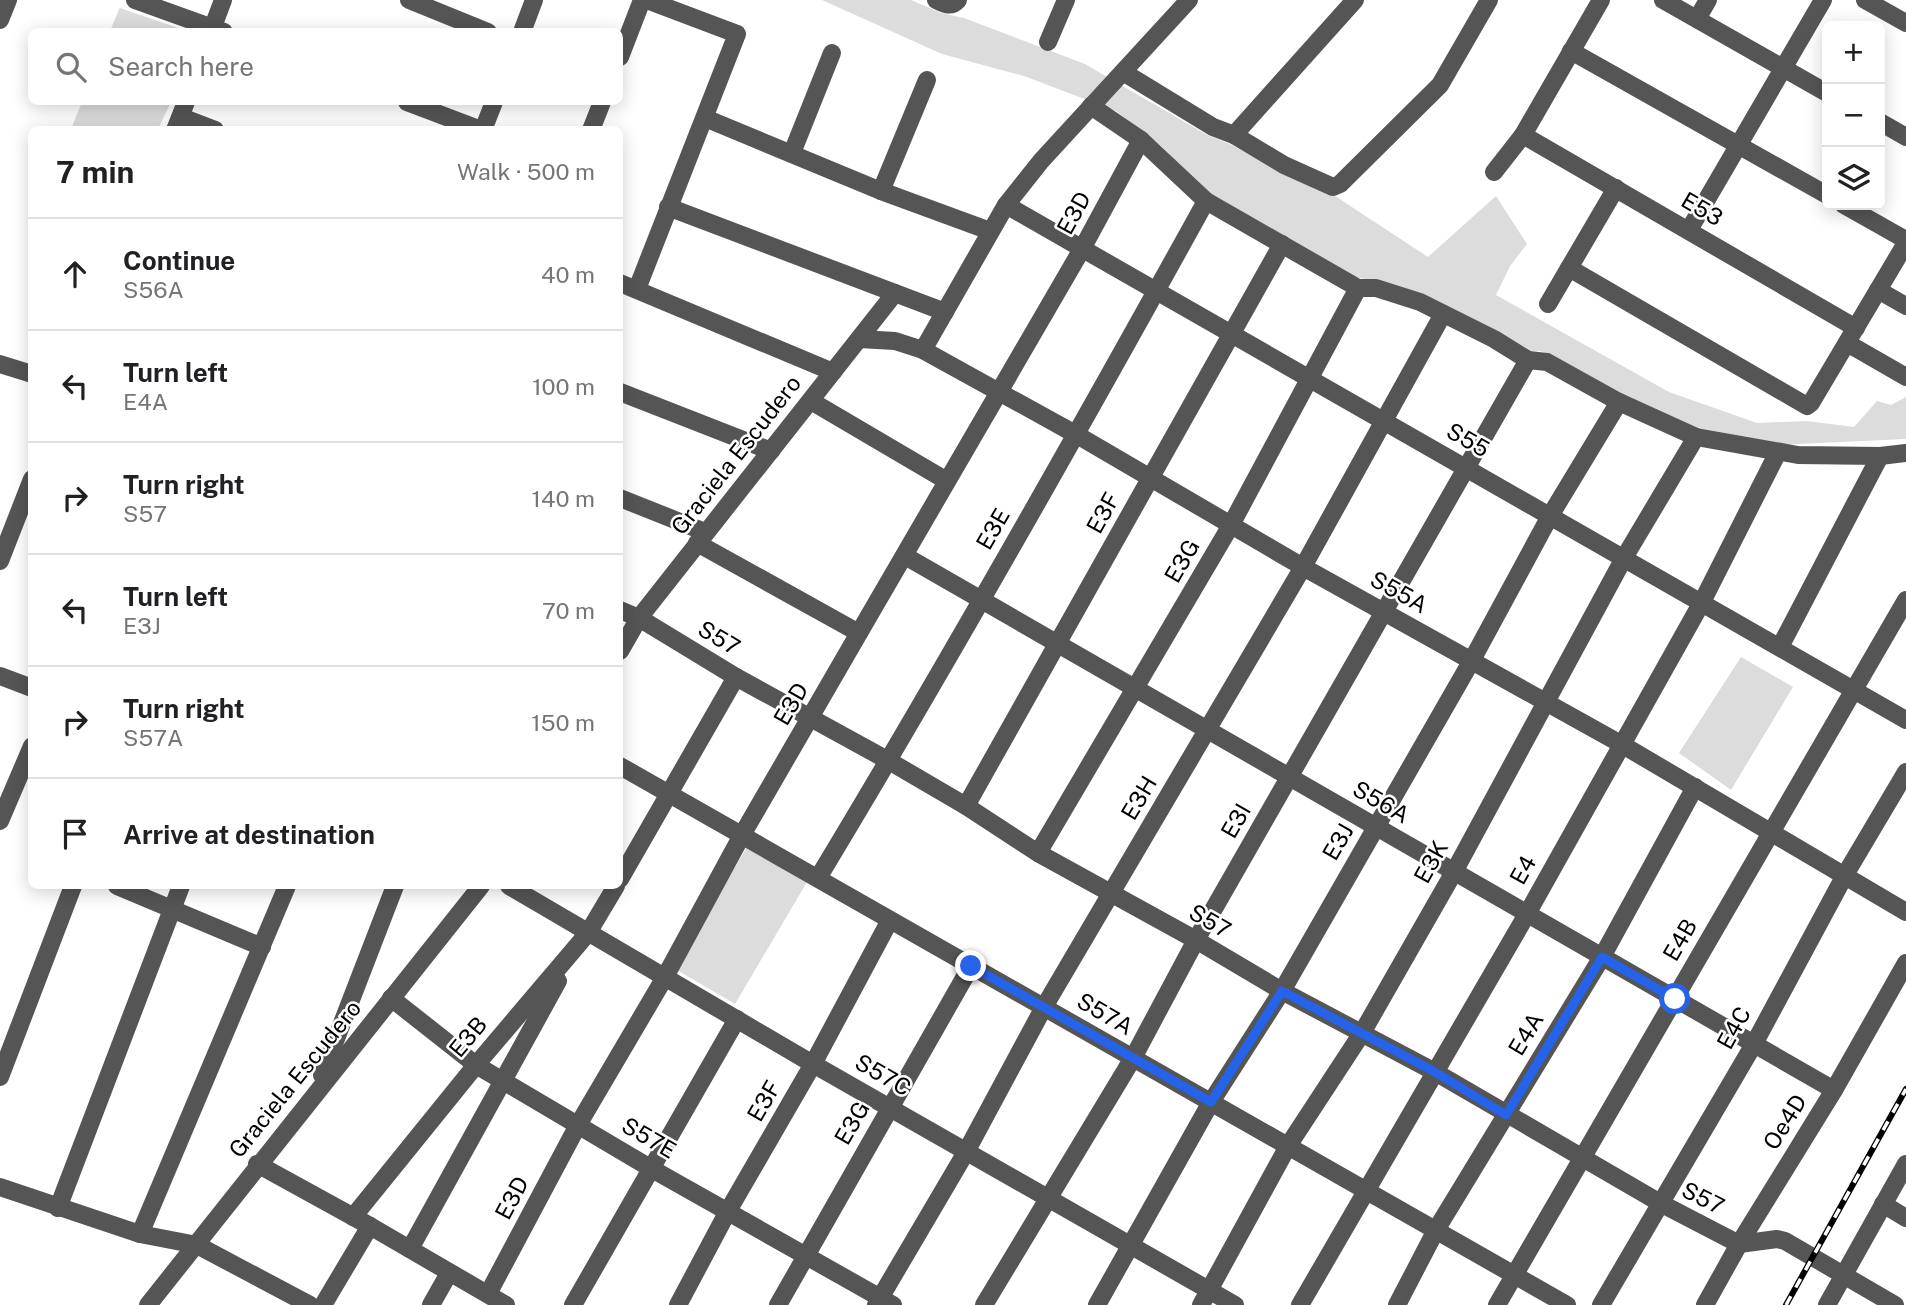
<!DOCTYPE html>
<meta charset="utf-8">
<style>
:root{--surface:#fff;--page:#f2f2f2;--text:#202124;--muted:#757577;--line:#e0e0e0}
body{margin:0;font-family:"Public Sans",sans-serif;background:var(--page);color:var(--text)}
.controls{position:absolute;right:21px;top:21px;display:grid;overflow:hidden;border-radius:10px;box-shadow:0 4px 18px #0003}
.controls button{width:63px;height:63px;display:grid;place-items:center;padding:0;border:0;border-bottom:2px solid var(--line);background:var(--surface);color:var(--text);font:35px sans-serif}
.stop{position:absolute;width:21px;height:21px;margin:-16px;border:5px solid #2563eb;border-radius:50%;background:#fff}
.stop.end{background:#2563eb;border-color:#fff;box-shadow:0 2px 7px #0008}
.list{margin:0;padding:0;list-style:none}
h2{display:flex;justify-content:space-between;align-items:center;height:91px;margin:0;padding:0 28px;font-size:30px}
h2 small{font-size:23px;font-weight:400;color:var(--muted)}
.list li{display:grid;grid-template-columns:46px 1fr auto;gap:21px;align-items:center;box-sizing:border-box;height:112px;padding:0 28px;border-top:2px solid var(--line)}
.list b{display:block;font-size:26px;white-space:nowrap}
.list p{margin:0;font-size:23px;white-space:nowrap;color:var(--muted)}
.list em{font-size:23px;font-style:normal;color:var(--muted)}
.icon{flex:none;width:38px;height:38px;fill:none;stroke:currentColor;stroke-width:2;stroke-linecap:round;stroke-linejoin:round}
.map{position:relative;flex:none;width:1906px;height:1305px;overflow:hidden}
.search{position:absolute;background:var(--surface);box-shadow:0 4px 18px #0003;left:28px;top:28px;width:595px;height:77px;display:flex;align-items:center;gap:18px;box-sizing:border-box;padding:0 24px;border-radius:10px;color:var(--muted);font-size:26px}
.panel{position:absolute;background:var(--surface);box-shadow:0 4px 18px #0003;left:28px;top:126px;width:595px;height:763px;border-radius:10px}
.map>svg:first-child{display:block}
.green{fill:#dcdcdc}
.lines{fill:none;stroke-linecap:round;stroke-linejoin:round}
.minor{stroke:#555;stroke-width:18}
.rail-casing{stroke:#000;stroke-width:6}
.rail{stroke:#fff;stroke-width:3.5;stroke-dasharray:10;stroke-linecap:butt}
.route{stroke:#2563eb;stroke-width:9}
.labels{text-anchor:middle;stroke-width:5;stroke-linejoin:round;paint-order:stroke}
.street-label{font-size:23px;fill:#000;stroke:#fff}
</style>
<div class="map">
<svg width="1906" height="1305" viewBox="0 0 1906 1305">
<rect width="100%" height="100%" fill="#fff"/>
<g class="green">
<path d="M822,0h89l30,13 23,5 121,46 122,71 25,10 47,26 53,23 96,63 68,-61 31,48 -17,22 -14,29 173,97 88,31 50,-2 47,6 23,-26 14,4 15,-8v42l-129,6 -83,-16 -75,-36 -66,-37 -13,-5 -11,1 -85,-46 -43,-19 -45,-10 -148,-83 -48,-49 -44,-34 -92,-35 -82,-22z"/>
<path d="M120,7v1l67,23h-77z"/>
<path d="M82,102h89l-13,27h-87z"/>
<path d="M1741,657l52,30 -62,103 -52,-37z"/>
<path d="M747,847l60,35 -72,122 -60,-35z"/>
</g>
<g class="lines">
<g class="minor">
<path d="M135,0l89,32"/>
<path d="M409,0l79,32"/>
<path d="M936,0c8,4 15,8 22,0"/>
<path d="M1663,0l164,93"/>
<path d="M1865,0l41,23"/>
<path d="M1697,19l11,-19"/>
<path d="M0,20l8,-20"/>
<path d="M211,32l12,-32"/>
<path d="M522,32l12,-32"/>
<path d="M1048,42l18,-42"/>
<path d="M1571,51l256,144"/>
<path d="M620,57l22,-57"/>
<path d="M1123,72l90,55 21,8 50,30 49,22 7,-3 100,-99 49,-85"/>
<path d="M407,102l74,28"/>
<path d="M1091,106l50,34 65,61 152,87h18l44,14 74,37 34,21 19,2 72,40 77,35 102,18 82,1 26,-3"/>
<path d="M181,117l34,13"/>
<path d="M705,118l176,73 109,40"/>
<path d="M1880,122l26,15"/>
<path d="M175,130l11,-28"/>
<path d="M483,130l11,-28"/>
<path d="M591,130l11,-28"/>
<path d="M1234,135l121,-135"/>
<path d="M1523,135l333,193"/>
<path d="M792,153l40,-100"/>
<path d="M1494,172l29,-37 78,-135"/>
<path d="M881,191l46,-111"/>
<path d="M1006,205l900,515"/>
<path d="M1844,205l62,35"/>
<path d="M668,207l277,105"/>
<path d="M1689,230l134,-230"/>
<path d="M1569,268l238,138 4,-3 95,-160"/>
<path d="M620,283l213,89"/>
<path d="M637,289l100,-255 -90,-34"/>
<path d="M1878,290l28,16"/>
<path d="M1548,304l68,-116"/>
<path d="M859,339l36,2 28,9 154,85 226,132 318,177 285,168"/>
<path d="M1847,343l59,34"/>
<path d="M923,350l83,-145 35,-44 148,-161"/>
<path d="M0,364l32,10"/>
<path d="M620,392l151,59"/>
<path d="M811,401l136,80"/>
<path d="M620,498l85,34"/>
<path d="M697,543l162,90"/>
<path d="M905,556l929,534"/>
<path d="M0,561l32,-82"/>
<path d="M620,610l19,8 97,59 153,84 77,45 72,47 158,87 86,51 153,81 227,132 77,40 38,-5 8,2 110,64"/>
<path d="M1780,647l100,-191"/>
<path d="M620,651l19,-33 256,-325"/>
<path d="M0,676l32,12"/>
<path d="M620,766l947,539"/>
<path d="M966,806l316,-562"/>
<path d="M0,821l32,-75"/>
<path d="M1038,853l193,-328 127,-237"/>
<path d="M818,878c134,-222 262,-449 388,-677"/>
<path d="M620,879l116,-202"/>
<path d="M117,886l145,61"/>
<path d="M509,886l304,178 422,241"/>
<path d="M391,998l85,67 176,104 241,136"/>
<path d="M322,1075l73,-189"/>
<path d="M0,1077l73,-191"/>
<path d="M257,1164l113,62 136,79"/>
<path d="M0,1187l140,47 57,11 113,60"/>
<path d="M1883,1204l23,14"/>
<path d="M58,1208l123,-322"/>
<path d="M353,1217l123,-152 112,-132 28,-47"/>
<path d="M140,1234l147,-348"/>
<path d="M410,1249l148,-268"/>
<path d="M488,1294l90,-169 87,-148 77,-142 117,-202 223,-384 59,-109"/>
<path d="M148,1305l333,-419"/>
<path d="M323,1305l47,-79"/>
<path d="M431,1305l18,-32"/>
<path d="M573,1305l164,-286"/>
<path d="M678,1305l50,-94 85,-147 77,-144"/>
<path d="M778,1305l193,-339"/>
<path d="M876,1305l90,-153 78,-145 259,-440 140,-253"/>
<path d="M984,1305l149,-247 63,-118 332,-580"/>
<path d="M1097,1305l114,-203 71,-111 190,-331 78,-144 69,-114"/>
<path d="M1201,1305l87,-159 74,-113 92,-161 170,-314 72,-121"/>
<path d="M1300,1305l227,-391 175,-312 76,-150"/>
<path d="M1397,1305l39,-75 166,-273 93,-170"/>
<path d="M1497,1305l409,-705"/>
<path d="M1601,1305l153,-261 91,-169 61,-103"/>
<path d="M1705,1305l34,-61 95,-154 72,-127"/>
<path d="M1827,1305l79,-141"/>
</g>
<defs>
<path id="rail" d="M1786,1305l120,-216"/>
</defs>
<use href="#rail" class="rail-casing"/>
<use href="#rail" class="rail"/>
</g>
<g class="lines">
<path class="route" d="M971,966l240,136 71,-111 153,81 71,43 96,-158 73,42"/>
</g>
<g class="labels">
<g class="street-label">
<text transform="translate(1702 209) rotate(30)" y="8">E53</text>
<text transform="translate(1074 213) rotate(-61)" y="8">E3D</text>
<text transform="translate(1468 440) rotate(30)" y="8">S55</text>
<text transform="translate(736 455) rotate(-52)" y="8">Graciela Escudero</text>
<text transform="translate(1103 513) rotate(-61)" y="8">E3F</text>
<text transform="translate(993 529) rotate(-60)" y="8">E3E</text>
<text transform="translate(1182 561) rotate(-60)" y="8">E3G</text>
<text transform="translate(1399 592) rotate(29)" y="8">S55A</text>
<text transform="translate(719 638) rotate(31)" y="8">S57</text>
<text transform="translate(791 704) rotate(-60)" y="8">E3D</text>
<text transform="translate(1139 798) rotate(-59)" y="8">E3H</text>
<text transform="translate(1381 802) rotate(30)" y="8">S56A</text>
<text transform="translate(1236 821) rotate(-60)" y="8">E3I</text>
<text transform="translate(1338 842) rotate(-60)" y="8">E3J</text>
<text transform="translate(1431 862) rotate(-61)" y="8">E3K</text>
<text transform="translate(1523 870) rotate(-61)" y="8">E4</text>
<text transform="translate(1210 921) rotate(30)" y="8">S57</text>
<text transform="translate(1680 940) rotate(-60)" y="8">E4B</text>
<text transform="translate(1105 1014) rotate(30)" y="8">S57A</text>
<text transform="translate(1734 1028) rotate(-61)" y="8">E4C</text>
<text transform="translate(1526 1034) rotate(-59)" y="8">E4A</text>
<text transform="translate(468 1037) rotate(-50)" y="8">E3B</text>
<text transform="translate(883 1075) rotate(30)" y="8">S57C</text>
<text transform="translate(295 1079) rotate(-51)" y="8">Graciela Escudero</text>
<text transform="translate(764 1101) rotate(-60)" y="8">E3F</text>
<text transform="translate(1785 1122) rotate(-58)" y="8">Oe4D</text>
<text transform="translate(852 1123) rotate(-60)" y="8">E3G</text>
<text transform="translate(649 1138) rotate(30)" y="8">S57E</text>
<text transform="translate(512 1198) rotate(-62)" y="8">E3D</text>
<text transform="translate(1703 1198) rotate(27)" y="8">S57</text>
</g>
</g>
</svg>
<div class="controls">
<button>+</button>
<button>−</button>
<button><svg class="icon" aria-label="layers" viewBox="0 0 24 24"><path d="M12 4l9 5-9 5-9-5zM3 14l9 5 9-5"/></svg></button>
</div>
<div class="stop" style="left:1675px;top:999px"></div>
<div class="stop end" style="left:971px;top:966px"></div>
<div class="search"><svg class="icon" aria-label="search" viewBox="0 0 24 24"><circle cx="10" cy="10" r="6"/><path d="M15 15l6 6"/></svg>Search here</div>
<section class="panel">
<h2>7 min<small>Walk · 500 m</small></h2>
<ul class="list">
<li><svg class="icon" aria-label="ahead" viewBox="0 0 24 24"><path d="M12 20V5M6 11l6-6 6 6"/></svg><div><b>Continue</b><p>S56A</p></div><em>40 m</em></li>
<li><svg class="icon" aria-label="left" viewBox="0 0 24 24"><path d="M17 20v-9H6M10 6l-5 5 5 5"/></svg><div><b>Turn left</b><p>E4A</p></div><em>100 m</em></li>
<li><svg class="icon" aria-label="right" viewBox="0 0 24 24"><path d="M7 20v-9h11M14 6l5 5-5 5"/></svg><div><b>Turn right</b><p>S57</p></div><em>140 m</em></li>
<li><svg class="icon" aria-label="left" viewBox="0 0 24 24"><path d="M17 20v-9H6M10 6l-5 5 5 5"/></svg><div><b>Turn left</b><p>E3J</p></div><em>70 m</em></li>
<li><svg class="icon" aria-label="right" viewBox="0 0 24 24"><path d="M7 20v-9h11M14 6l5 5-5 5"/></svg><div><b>Turn right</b><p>S57A</p></div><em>150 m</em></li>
<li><svg class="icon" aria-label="arrive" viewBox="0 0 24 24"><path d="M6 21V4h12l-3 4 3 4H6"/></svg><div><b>Arrive at destination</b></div></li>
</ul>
</section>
</div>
